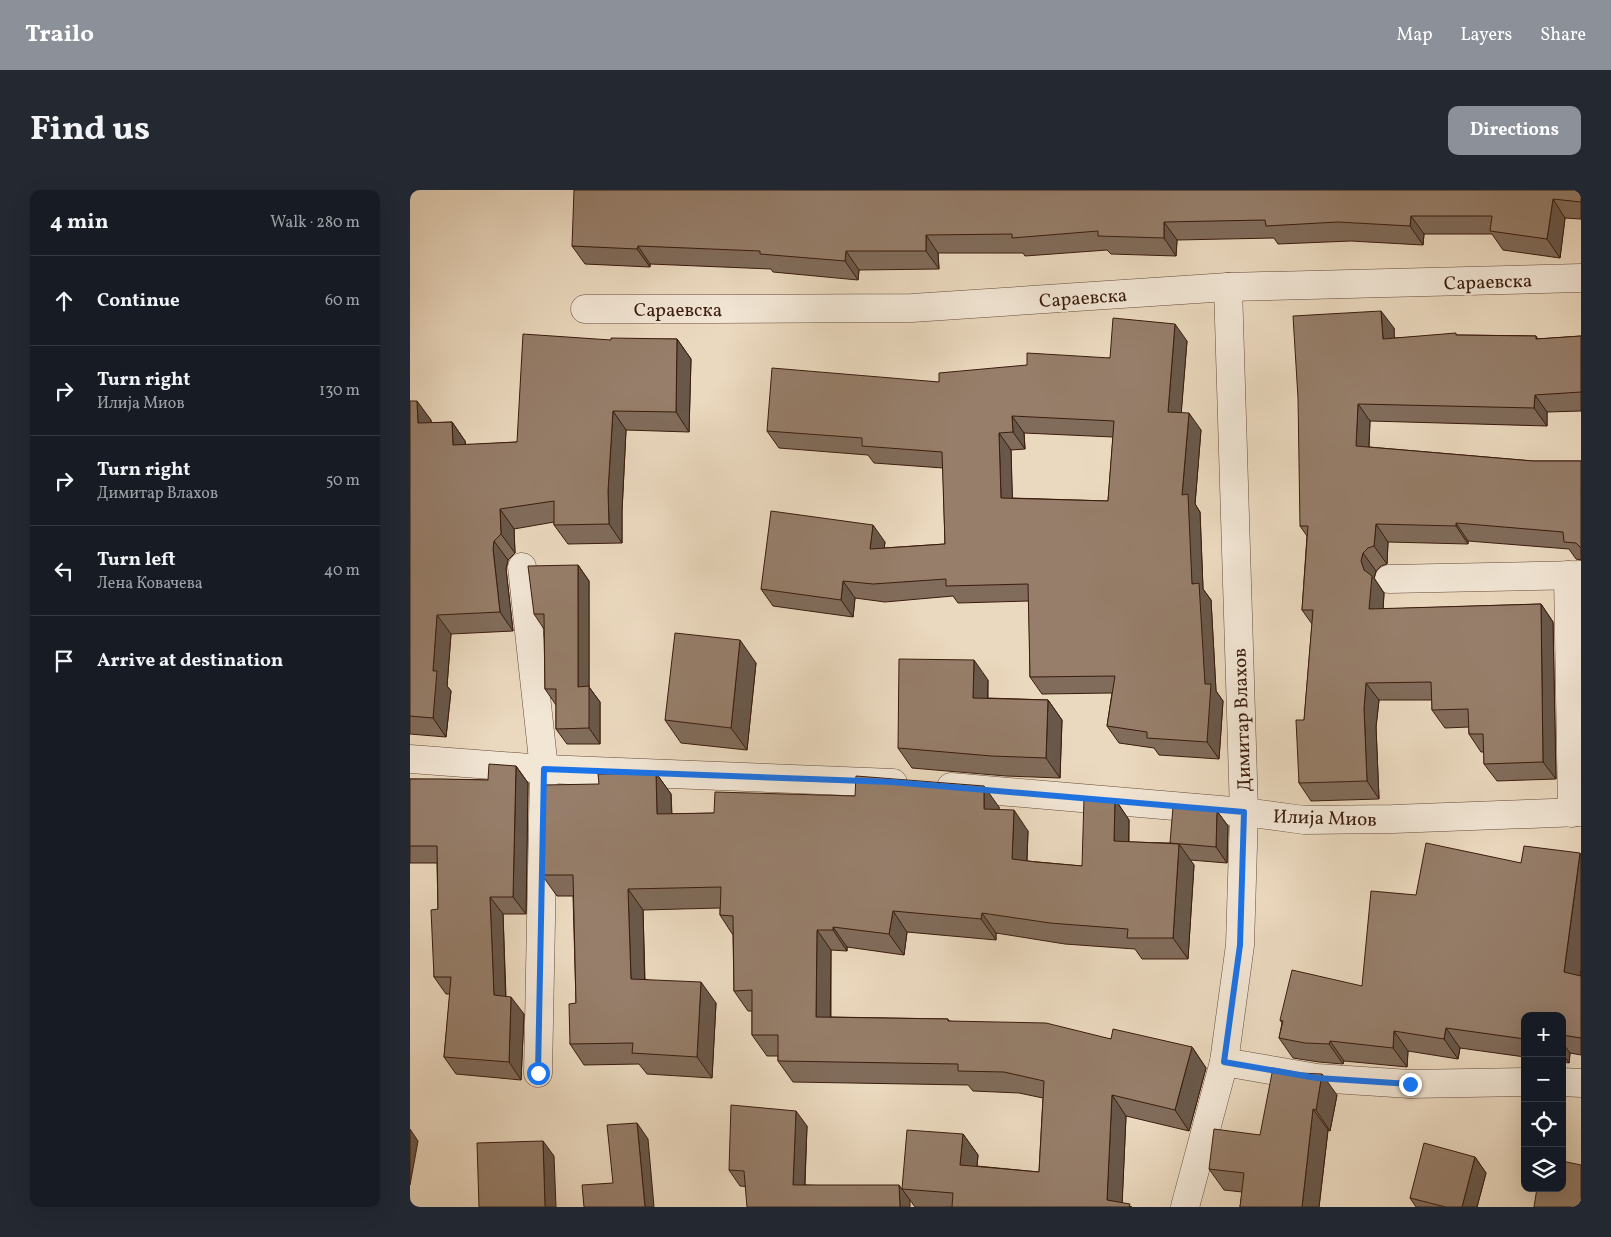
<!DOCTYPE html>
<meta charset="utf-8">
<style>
:root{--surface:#171b24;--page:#242831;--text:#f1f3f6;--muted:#9ea1a6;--line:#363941;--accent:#8c9099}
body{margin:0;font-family:Vollkorn,serif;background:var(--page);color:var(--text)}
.controls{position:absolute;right:15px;bottom:15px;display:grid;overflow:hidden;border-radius:10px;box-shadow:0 5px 20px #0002}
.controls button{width:45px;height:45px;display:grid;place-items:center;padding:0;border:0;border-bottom:1px solid var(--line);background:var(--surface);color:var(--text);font:25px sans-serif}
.stop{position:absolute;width:15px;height:15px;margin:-11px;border:4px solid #1a73e8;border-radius:50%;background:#fff}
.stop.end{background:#1a73e8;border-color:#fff;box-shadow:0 1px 5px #0008}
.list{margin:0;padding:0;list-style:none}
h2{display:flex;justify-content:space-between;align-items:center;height:65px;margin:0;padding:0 20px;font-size:21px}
h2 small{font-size:16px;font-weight:400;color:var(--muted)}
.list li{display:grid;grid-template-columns:32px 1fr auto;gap:15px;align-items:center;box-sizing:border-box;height:90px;padding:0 20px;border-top:1px solid var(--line)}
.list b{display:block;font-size:19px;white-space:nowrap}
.list p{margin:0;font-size:16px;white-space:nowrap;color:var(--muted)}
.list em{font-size:16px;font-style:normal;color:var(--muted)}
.icon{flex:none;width:28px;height:28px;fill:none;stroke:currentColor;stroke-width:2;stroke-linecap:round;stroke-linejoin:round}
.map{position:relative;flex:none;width:1171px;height:1017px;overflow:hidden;border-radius:10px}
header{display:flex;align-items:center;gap:30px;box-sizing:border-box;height:70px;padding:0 25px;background:var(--accent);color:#fff}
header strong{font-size:24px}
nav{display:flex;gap:28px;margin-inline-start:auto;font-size:18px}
.intro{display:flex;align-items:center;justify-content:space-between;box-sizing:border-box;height:120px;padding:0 30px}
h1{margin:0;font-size:35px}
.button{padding:12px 22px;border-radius:10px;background:var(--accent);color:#fff;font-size:18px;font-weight:700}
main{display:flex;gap:30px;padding:0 30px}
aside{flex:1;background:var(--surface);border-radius:10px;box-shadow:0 5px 20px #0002}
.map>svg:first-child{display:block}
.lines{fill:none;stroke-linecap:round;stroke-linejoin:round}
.street-casing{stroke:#664b3a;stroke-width:29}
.street{stroke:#f2e6d5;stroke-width:28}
.wall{fill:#816c5b;stroke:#3a1c0d;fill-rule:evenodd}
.shaded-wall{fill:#69584a;stroke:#3a1c0d}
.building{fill:#967e6a;stroke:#3a1c0d;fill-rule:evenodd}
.route{stroke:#1a73e8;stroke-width:6}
.labels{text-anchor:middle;stroke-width:4.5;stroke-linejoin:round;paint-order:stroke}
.street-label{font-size:19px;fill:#3a1c0d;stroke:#f2e6d5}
</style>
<header>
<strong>Trailo</strong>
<nav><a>Map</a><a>Layers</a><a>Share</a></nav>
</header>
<div class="intro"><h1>Find us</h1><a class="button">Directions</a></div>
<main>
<aside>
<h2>4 min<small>Walk · 280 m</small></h2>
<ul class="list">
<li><svg class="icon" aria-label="ahead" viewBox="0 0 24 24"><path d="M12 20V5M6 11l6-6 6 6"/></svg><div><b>Continue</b></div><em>60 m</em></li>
<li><svg class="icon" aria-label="right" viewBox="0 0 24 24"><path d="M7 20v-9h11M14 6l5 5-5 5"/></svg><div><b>Turn right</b><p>Илија Миов</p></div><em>130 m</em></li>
<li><svg class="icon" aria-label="right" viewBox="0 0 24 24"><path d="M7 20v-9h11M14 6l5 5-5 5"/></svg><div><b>Turn right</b><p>Димитар Влахов</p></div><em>50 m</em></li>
<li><svg class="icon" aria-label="left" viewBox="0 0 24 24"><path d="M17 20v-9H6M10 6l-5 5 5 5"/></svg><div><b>Turn left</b><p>Лена Ковачева</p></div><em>40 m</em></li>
<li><svg class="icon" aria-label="arrive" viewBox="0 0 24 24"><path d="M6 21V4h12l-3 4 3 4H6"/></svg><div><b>Arrive at destination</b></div></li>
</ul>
</aside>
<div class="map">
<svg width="1171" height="1017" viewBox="0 0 1171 1017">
<rect width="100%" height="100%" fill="#ebd9bf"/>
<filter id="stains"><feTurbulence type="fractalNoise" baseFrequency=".004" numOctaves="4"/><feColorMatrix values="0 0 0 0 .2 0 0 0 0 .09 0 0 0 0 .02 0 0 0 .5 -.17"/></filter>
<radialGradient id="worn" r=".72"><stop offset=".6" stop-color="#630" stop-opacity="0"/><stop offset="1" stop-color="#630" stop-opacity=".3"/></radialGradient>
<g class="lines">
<defs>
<g id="street">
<path d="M175,119h129l198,-1 316,-21 353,-9"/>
<path d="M112,377l22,202 -6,304"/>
<path d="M1158,385l4,238"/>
<path d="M979,389l192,-4"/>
<path d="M0,569l134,10 349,14"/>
<path d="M541,597l293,25 60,8 89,-1 188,-7"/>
<path d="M814,872l93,16 93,6 115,-2"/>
<path d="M1152,892l19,1"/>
<path d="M775,1017l39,-145 16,-117 4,-133 -16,-525"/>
</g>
</defs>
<use href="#street" class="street-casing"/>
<use href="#street" class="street"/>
</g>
<g class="wall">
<path d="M1171,0v29l-16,-1 -5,40 -57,-8 -11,-16h-68l-1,11 -72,-4 -73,3 -4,-6 -97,2 -1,16 -65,-2 -4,-4 -82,6 -2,-3h-85l1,16 -80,1 -1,10 -85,-8 -2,-3 -121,-5v3l-65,-3 -13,-18z"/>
<path d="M984,138v10l63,-3 79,1 2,3 43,-3v75l-34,1v14l-177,-5 -1,26 164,14h48v99l-5,-1 -7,-10 -101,-8v3l-80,-2 -1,22 -6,2 -5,5 -2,7 10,15 -1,16 158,-5 12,18 3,157 -59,2 -13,-17v-12h-3l-12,-18v-7l-24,1 -13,-18v-10h-53l-3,27 3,72 -68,2 -12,-18 13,-159 -10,-14 5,-74 -7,-10z"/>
<path d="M267,149l14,20 -2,73 -63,-2 -4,81v32l-54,1 -14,-19v-3l-40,7 1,24 -7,7 -2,9 7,62 -62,3 -4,52 4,5 -5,46 -36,-3v-333l21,19v3l21,-1 13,19 1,4 51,-3 94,-102z"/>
<path d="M777,151l-6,72 20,17 -6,74 5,8 3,77 8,11 5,91 7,10 -4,58 -60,-4 -5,-7 -35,-5 -12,-17 5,-33 -70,1 -12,-17 -1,-76 -71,2 -5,-7 -68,6 -30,-4 -2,19 -80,-11 -12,-17 124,-47 -1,6 61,-4 -2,-76 -69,-5 -6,-8 -89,-7 -12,-17 172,-49 171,-24zM614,243l89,4 -5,64 -96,-3 -1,-48 14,-1z"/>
<path d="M168,375l11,16v106l11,15v42h-33l-11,-15v-24l-11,-16 -1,-60 -10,-15z"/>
<path d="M346,473l-9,87 -66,-7 -16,-23z"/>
<path d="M578,490v18l60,2 14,20 -2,58 -54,-2 -94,-8 -14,-20z"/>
<path d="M106,576l12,17 -2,131h-23l3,82 18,18 -3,66 -65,-6 -12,-17 6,-63h-4l-12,-17 4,-68 -1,-46h-27v-84l78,1z"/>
<path d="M246,583l15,21 1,20 327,-7v3l29,21 -1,30 55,5 33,-67 14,21v22l41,1 47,-32 11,15 -1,37 -37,-3 4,5 -6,94h-46l-7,-10 -70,-5 -69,-11v7l-89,-8 -3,23 -57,-8v4l-16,-1v67l117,2 1,2 162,18 81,8 14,21 -17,63 -63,-15 -4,87 10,4h-217l-5,-7 -170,-14 -11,-16 78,-44 -2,59 97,4 61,-55 15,21 -1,11 62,6 4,-74 -24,-5 -46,-2 -5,-6 -175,-3 -15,-21v-5h-11l-15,-21v-24h-4l-14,-20 -1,-56 -13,-20v-7l-77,2 2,69 71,24 -4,75 -65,-4 -8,-10 -55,1 -14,-21 6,-41 -3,-107h-16l-15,-21 57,-91z"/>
<path d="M1171,665v114l-1,7h1v79l-11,-2 -1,10 -7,-1v-46h-37v41l-65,-9 -2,11 -50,-8 -1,16 -63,-6 -1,3 -24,-2 -26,-4 -14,-20 3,-15 -2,-3 82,-34 54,-91 105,-32z"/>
<path d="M927,905l-7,36 -2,-1 -9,77h-79l2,-15 -18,-2 -15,-21 51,-34z"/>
<path d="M1065,967l11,16 -9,34h-61l-6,-9z"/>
</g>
<g class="shaded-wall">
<path d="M1143,9l12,19 -5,40 -13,-19z"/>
<path d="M1001,26l13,18 -1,11 -13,-19z"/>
<path d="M754,32l13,18 -1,16 -12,-18z"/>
<path d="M516,45l12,18 1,16 -13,-18z"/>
<path d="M228,56l12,18v3l-13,-18z"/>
<path d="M436,61l13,19 -1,10 -13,-19z"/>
<path d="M971,121l13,17 1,28 -12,-17z"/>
<path d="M765,134l12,17 -7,88 -12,-17z"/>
<path d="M267,149l14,20 -2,73 -13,-20z"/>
<path d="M1125,205l12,17v14l-13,-18z"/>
<path d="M7,211l14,19 1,23 -14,-20z"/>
<path d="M948,214l12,17 -2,43 -12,-18z"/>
<path d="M203,221l13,19 -4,81v32l-13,-19 -1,-33z"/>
<path d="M779,223l12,17 -6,74 5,8 3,77 8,11 5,91 7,10 -4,58 -12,-17 -2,-58 -13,-100 -10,-89z"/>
<path d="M602,226l12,17 1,16 -12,-17z"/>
<path d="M42,232l13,19 2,24 -14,-20z"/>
<path d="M589,243l12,17 2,65 -12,-17z"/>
<path d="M90,319l14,20 1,24 -14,-19z"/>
<path d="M1046,333l12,18v3l-12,-18z"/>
<path d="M966,334l12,18 -1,22 -13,-18z"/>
<path d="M463,335l12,17 -3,24 -12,-17z"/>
<path d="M84,351l14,19 -2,9 7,62 -13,-19 -7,-63z"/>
<path d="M953,363l13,18 -2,7 10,15 -2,34 -13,-18 -5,-39 -3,-9z"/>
<path d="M168,375l11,16v106l11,15v42l-11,-16 -11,-41z"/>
<path d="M433,391l12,17 -2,19 -12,-17z"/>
<path d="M1131,414l12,18 3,157 -13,-17z"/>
<path d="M27,425l14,19 -4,52 4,5 -5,46 -13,-19v-47z"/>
<path d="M330,450l16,23 -9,87 -16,-22z"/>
<path d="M564,470l14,20 -1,38 -14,-20z"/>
<path d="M956,493l13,17 -3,27 3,72 -12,-18 -3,-72z"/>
<path d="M638,510l14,20 -2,58 -14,-20z"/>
<path d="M106,576l12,17 -2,131 -13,-17z"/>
<path d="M246,583l15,21 1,41 -15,-21z"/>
<path d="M574,596l15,21v23l-15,-21z"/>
<path d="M705,609l14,21 -1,42 -14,-21z"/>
<path d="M604,620l14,21 -2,48 -14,-20z"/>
<path d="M807,621l11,15 -1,37 -11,-16z"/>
<path d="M769,654l15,21 -6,94 -15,-21z"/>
<path d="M1170,663l1,2v114l-3,23 -14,-20z"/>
<path d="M218,699l15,21 2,89 -14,-20z"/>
<path d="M80,707l13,17 3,98 -12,-17z"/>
<path d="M483,721l14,21 -3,23 -15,-21z"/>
<path d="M572,723l14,20v7l-15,-21z"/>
<path d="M423,737l14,20v4l-14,-21z"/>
<path d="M407,740l14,20 -1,87 -14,-20z"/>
<path d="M291,792l15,21 -4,75 -15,-21z"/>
<path d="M101,807l13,17 -3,66 -12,-18z"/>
<path d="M1036,838l14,20 -2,11 -14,-20z"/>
<path d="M984,841l14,20 -1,16 -14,-19z"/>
<path d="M920,851l14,20 -1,3 -14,-20z"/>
<path d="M1152,852l8,11 -1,10 -7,-10z"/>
<path d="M782,857l14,21 -17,63 -14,-21z"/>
<path d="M912,884l15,21 -7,36 -14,-21z"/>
<path d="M702,905l14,21 -4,91 -15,-7z"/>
<path d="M903,919l15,21 -9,77h-17z"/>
<path d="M386,921l11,15 -3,75 -11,-16z"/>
<path d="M227,933l11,16 6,68h-9z"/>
<path d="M0,939l8,12 -8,44z"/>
<path d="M553,944l15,21 -3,31 -15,-21z"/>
<path d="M133,951l11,15 2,51h-11z"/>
<path d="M1065,967l11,16 -9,34h-15z"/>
<path d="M489,995l11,15v7h-10z"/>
<path d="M0,1012l4,5h-4z"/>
</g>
<g class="building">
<path d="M164,0h1007v12l-28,-3 -6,40 -57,-8 2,-15h-81l-1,10 -72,-4 -72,4 -1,-6 -101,2v16l-66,-2v-5l-86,7v-4l-86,1v16h-80l-1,10 -85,-7v-3l-122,-5 -1,3 -65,-3z"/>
<path d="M971,121l2,28 73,-6v2l80,1v3l45,-3v56l-46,3 -1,13 -176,-4 -2,42 177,15h48v87l-5,-5 -12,-1 -1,-10 -107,-9v3l-80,-2 -2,22 -6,2 -5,5 -2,8 3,9 8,6 -3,33 172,-5 2,158 -59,2 -1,-30h-14l-1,-25 -36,1 -1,-28 -65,1 -2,26 3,72 -68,2 -3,-63h8l9,-110h-11l6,-84h-8l-2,-128 -5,-82z"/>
<path d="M703,128l62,6 -7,88 21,1 -7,82 6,-1 4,90 7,-1 6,101h6l-4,58 -60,-4v-6l-40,-6 8,-50 -85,1 -2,-93 -82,2v-7l-73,5 -30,-3 -2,19 -80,-11 10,-78 102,14 -3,24 75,-5 -3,-92 -80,-6v-8l-95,-7 5,-63 167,14v-9l88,-8v-12l83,5zM602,226l102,5 -6,80 -107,-3 -2,-65 14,-1z"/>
<path d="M113,144l88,6v-2l66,1 -1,73 -63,-1 -5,80 1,33 -55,1v-24l-54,8 1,25 -7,7 -1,8 7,63 -63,3 -4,56h4l-4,47 -23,-2v-315h7l1,22 34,-1 1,23 64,-3z"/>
<path d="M168,375v122l11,-1v42l-33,1v-40h-11l-1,-75h-10l-6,-48z"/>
<path d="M265,443l65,7 -9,88 -66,-8z"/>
<path d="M489,469l75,1 -1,38 75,2 -2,58 -54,-2 -94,-8z"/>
<path d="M79,574l27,2 -3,131h-23l4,98 17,2 -2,65 -65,-5 7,-80h-17l-3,-67 7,-1 -1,-63h-27v-67h32l46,1z"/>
<path d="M246,583l1,41 57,-1 1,-21 140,4 1,-20 128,10v23l30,1 -2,49 24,3 46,4 2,-68 31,1 -1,42 65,3 -6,94h-46l1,-9 -78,-6 -68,-10 -1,6 -88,-8 -4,23 -56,-7v3h-16l-1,87 132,2v2l98,2 65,16 2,-10 79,18 -17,63 -63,-15 -5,105 23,4 -1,3h-177l1,-14 -51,-4 5,-59 56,4 -3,31 79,7 5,-91 -40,-9 -46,-1v-7l-180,-3v-26h-26v-45l-18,1 -1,-75 -13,-1 1,-28 -93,2 3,90 70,3 -4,75 -65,-4 1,-10 -63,1 -1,-40 7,-1 -3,-128h-31l2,-90 55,-1 -1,-10z"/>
<path d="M763,617l44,4 -1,36 -46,-4z"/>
<path d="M1016,653l95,20 3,-17 56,7 -16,119 17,4v62l-19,-3v-19h-37v23l-79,-11 -2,11 -50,-8 -1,17 -63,-7 -1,3 -24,-1 -26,-5 4,-17 -3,-1 12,-50 70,16 9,-95 45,4z"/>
<path d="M863,878l27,5 22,1 -6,36 -3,-1 -11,98h-62l4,-34 -35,-4 5,-40 46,6z"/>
<path d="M321,915l65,6 -3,74h106l1,22h-153l-3,-36 -15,-1z"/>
<path d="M227,933l8,84h-61l-2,-22 31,-2 -6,-58z"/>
<path d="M133,951l2,66h-66l-2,-64z"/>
<path d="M1014,953l51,14 -13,50h-16l-36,-9z"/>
<path d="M1152,971l19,4v42h-47l3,-19h25z"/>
</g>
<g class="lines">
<path class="route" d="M128,883l6,-304 348,13 352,30 -4,133 -16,117 93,16 93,6"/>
</g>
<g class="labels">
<g class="street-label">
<text transform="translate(1078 91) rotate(-2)" y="7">Сараевска</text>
<text transform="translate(673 107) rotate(-4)" y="7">Сараевска</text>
<text x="268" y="126">Сараевска</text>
<text transform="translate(831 530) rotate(-92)" y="7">Димитар Влахов</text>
<text transform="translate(915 627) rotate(2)" y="7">Илија Миов</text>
</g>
</g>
<rect width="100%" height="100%" filter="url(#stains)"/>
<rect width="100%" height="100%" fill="url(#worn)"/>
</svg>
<div class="controls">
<button>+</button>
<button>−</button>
<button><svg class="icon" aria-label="locate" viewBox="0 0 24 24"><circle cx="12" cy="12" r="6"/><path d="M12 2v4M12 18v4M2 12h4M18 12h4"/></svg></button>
<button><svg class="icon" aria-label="layers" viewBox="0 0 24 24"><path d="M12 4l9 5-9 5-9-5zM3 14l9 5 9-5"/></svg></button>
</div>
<div class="stop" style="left:128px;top:883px"></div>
<div class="stop end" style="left:1000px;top:894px"></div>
</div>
</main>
